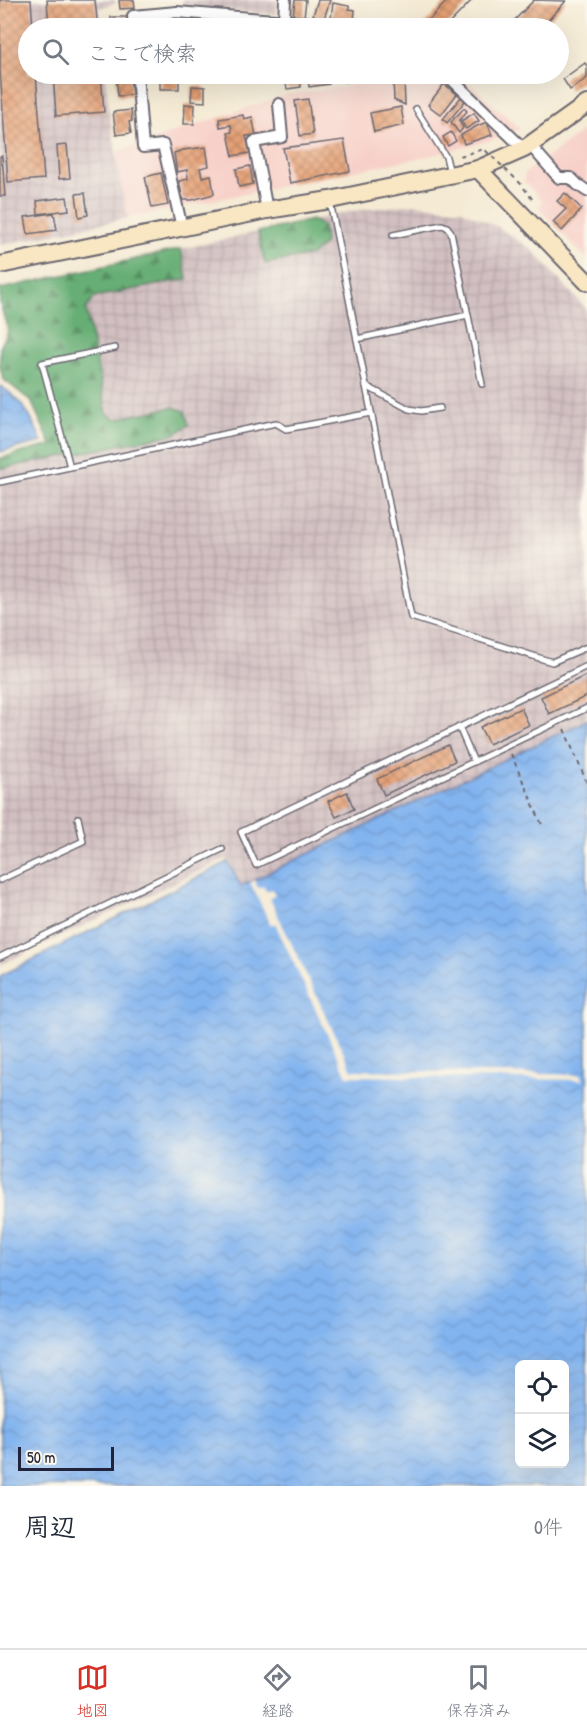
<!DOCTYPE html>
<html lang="ja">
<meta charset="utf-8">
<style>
:root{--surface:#fff;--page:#f6f6f7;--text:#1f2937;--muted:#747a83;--line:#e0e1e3;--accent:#d93025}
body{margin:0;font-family:"Patrick Hand","Klee One",sans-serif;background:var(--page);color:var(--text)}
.controls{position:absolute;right:18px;bottom:18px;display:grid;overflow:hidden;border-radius:9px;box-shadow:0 6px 24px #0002}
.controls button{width:54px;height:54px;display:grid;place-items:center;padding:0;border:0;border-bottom:2px solid var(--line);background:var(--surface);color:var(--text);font:30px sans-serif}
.scale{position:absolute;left:18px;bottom:15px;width:96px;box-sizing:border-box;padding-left:6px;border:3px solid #22223b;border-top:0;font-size:16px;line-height:21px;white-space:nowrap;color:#22223b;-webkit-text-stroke:4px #fbf7ec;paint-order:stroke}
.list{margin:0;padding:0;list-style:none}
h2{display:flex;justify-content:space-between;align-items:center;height:78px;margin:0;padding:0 24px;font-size:26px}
h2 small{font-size:20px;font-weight:400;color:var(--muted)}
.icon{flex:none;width:33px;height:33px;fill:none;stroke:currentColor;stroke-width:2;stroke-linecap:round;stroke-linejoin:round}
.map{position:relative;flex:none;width:587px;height:1486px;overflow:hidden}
.search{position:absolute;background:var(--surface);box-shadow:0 6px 24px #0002;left:18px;right:18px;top:18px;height:66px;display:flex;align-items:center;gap:15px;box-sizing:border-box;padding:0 21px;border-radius:33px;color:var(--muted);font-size:22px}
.sheet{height:162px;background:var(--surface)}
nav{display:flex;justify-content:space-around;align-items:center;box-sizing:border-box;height:84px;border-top:2px solid var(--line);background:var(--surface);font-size:16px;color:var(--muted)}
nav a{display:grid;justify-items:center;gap:3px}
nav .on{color:var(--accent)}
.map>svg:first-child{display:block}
.built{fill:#f7d1c9}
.industrial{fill:url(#industrial-grid)}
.forest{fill:url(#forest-firs);stroke:#446858;stroke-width:1.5}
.water{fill:url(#water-waves);stroke:#526b95;stroke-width:1.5;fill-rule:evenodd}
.pier{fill:#f5ebd5}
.building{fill:url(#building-cross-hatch)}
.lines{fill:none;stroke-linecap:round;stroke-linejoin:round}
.lane-casing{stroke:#6c6871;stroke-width:8}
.street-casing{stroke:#6c6871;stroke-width:14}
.secondary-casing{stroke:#6c6871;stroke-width:20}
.path{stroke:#6c6871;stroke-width:2;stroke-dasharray:4.5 4.5;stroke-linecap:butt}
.lane{stroke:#fff;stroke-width:5}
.street{stroke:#fff;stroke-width:10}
.secondary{stroke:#f9e7c3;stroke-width:16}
.path-bridge{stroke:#6c6871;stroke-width:2;stroke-dasharray:4.5 4.5;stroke-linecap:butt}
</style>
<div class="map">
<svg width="587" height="1486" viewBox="0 0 587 1486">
<defs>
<pattern id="industrial-grid" width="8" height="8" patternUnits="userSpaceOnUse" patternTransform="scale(1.5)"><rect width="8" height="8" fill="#d2bfc1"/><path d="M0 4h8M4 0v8" fill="none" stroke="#b4a4a7"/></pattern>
<pattern id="forest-firs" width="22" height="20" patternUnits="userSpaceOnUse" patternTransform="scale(1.5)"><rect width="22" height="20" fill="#66ae74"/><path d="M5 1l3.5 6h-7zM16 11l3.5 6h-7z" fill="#548d60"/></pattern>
<pattern id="water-waves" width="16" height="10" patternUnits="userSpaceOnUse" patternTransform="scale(1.5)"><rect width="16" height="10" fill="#82b4ef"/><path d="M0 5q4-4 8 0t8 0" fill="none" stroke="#709ace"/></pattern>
<pattern id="building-cross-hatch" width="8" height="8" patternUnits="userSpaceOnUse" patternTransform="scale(1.5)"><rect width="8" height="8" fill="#e6a176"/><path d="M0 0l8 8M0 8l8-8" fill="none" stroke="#ba8362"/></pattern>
</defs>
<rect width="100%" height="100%" fill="#fbf7ec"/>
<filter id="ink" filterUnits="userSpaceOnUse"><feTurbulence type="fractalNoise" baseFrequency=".0167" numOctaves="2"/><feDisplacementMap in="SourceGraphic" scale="12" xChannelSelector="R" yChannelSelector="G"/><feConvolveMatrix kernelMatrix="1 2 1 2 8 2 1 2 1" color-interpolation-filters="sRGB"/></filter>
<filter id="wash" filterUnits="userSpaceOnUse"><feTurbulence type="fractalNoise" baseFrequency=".008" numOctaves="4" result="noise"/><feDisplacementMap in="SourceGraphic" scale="24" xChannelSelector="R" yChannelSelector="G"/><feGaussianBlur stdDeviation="1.35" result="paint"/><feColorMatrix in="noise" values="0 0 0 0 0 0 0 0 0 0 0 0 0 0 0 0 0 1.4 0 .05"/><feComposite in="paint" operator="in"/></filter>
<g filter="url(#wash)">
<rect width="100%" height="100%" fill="#f5ebd5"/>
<g class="built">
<path d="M367,74h92l61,55 -28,11 -59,15 -306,63 -11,-66 169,-57 81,-12z"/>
<path d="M587,128v131l-48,-50 3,-8 -18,-20 1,-8z"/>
</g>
<g class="industrial">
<path d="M0,0h115v3l-16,5 2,20h-73v46h77l4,38 18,106 -127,27z"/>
<path d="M182,0h95l-1,14 -94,-7z"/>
<path d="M416,204l46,6 36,17 33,22 56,61v778l-587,-112 228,-115 -1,-3 -227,107v-496l58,-12 -58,-157v-11l353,-78z"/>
</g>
<g class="forest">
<path d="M312,220l11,6 2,17 -13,12 -47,9 -7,-32z"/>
<path d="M181,249l6,30 -92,18 -9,12 21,105 8,5 58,-12 12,4 4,14 -14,9 -175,35v-11l51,-13 -20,-44 -28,-22 -3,-13v-18l8,-17 -8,-28v-14z"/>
</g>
<g class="water">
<path d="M0,386c23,13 32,33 42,56l-42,10z"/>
<path d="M587,720v766h-587v-510l228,-114 13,24zM520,1364h44v100h-44z"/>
</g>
<path class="pier" d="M254,880l4,8 5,-2 3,5 6,-2 3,5 -5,5 82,171 229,5 1,5 -235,-4 -72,-153 -4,2 -21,-43z"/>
<g id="blocks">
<g class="building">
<path d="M0,0h31l2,28h-5v46h8l8,105 -36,3 -8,-111z"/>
<path d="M47,0h48l3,28h-49z"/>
<path d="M119,0h15l1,8 -15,1z"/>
<path d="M295,0h11l-2,17 -11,-1z"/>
<path d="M318,0h12l-6,19 -11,-4z"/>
<path d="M448,0h24l-27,28h-19l-3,-2z"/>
<path d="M534,0l32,1 -25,27h-34z"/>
<path d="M333,3l16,3v3l6,1 -1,11 -23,-3z"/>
<rect x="111" y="17" width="16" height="11"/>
<path d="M177,20l1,8h-14l-1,-7z"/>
<path d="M204,20v8h-19v-7z"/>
<path d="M585,63l2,3v12l-17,12 -7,-11z"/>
<path d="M53,74h48l3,38 -48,4z"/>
<path d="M116,74h14l2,21 -14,1z"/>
<path d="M328,74l1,10 -20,3 -1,-10z"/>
<path d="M344,74l21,1 1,5 -21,2z"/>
<rect x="160" y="76" width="19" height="13"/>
<path d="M300,76l1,11 -14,2 -2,-11z"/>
<path d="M393,80h11l1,25 -11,-5z"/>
<path d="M444,84l13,10 -16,21 -13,-10z"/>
<path d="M192,86l13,1v15l-14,-1z"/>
<path d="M461,97l4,4 -18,22 -4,-4z"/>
<path d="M308,99l5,35 -13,2 -5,-35z"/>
<path d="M185,104l10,1 -1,19h-10z"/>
<path d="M401,107l3,18 -30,7 -4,-19z"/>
<path d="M464,108l3,3 -8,10 4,7 -4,5 -8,-11z"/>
<path d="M131,110l1,11 -3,1 2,11 -15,2 -3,-23z"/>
<path d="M474,113l5,8 -13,8 -5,-8z"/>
<path d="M243,115l1,4 8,-2 4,18 -10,1 4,17 -17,3 -5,-23 4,-1 -1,-7 -11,2 -1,-8z"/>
<path d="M487,122l5,13 -28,9 -3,-9 16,-9z"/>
<path d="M451,132l5,9 -8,5 -5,-9z"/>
<path d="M344,140l6,31 -60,12 -7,-35z"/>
<path d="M67,145l3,33 -11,1 -2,-33z"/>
<path d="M206,147l3,19 -9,2 2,9 9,-2 3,19 -22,6h-9l-4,-19 9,-2 -1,-9 -10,2 -3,-19 9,-3z"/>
<path d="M0,156h2l3,40h-5z"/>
<path d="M250,166l3,18 -14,3 -3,-18z"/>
<path d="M161,173l7,32 -16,3 -7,-31z"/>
<path d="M85,193l3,22 -9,2 -3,-23z"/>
<path d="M565,193l17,16 -20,22 -9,-9 13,-13 -9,-8z"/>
<path d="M67,197l2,13 -31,4 -1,-13z"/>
<path d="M54,213l3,17 -29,4 -3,-17z"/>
<path d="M587,675v21l-38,18 -8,-17z"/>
<path d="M521,708l8,17 -40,19 -9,-17z"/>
<path d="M448,745l7,16 -71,34 -7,-16z"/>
<path d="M347,792l7,17 -18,8 -8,-16z"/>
</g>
</g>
</g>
<g filter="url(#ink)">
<use href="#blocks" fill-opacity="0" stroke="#6c6871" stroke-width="1.5"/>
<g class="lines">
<defs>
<g id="lane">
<path d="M416,109l30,48 4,16"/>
<path d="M330,201l81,416 141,45 35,-15"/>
<path d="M393,235l49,-10 5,2 4,5 31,152"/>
<path d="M357,339l111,-24"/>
<path d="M366,386l43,23 12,2 19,-3"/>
<path d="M70,467l-28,-104 73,-15"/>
<path d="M0,482l276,-59 10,6 85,-16"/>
<path d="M587,666l-346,166 15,33 331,-157"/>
<path d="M459,727l15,35"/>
<path d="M0,880l83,-39 -5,-23"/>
<path d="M0,957l222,-108"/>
</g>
<g id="street">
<path d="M284,21l1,-21"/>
<path d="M134,28l-1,-12 44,-4 197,16"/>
<path d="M137,74l6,73 20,-2 19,83"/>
<path d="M446,74l78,75"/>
<path d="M530,145l29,33h12l7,7 9,6"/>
<path d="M267,210l-13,-68 28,-5 -3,-33"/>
</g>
<g id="secondary">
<path d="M478,169l109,113"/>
<path d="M0,265l267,-55 63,-10 148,-31 46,-20 63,-45"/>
</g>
</defs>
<use href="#lane" class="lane-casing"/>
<use href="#street" class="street-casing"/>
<use href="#secondary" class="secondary-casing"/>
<g class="path">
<path d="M564,729l23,54"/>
<path d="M511,754l32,73"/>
</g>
<use href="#lane" class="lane"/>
<use href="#street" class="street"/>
<use href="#secondary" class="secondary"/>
<path class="path-bridge" d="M460,156l24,-7 36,34 13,17"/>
</g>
</g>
</svg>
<div class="controls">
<button><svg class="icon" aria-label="locate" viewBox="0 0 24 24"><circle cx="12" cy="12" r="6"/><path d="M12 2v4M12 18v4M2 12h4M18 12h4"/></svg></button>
<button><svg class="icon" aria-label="layers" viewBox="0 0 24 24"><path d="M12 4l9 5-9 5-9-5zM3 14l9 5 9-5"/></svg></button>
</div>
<div class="scale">50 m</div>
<div class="search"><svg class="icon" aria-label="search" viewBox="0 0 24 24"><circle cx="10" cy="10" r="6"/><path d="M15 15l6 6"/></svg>ここで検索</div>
</div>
<section class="sheet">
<h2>周辺<small>0件</small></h2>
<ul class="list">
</ul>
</section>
<nav>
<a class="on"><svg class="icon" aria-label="map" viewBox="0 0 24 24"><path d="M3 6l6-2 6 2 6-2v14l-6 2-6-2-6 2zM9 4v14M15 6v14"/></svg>地図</a>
<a><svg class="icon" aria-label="directions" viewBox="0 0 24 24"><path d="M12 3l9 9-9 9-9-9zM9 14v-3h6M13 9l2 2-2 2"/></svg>経路</a>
<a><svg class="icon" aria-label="saved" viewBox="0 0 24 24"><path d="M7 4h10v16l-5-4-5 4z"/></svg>保存済み</a>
</nav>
